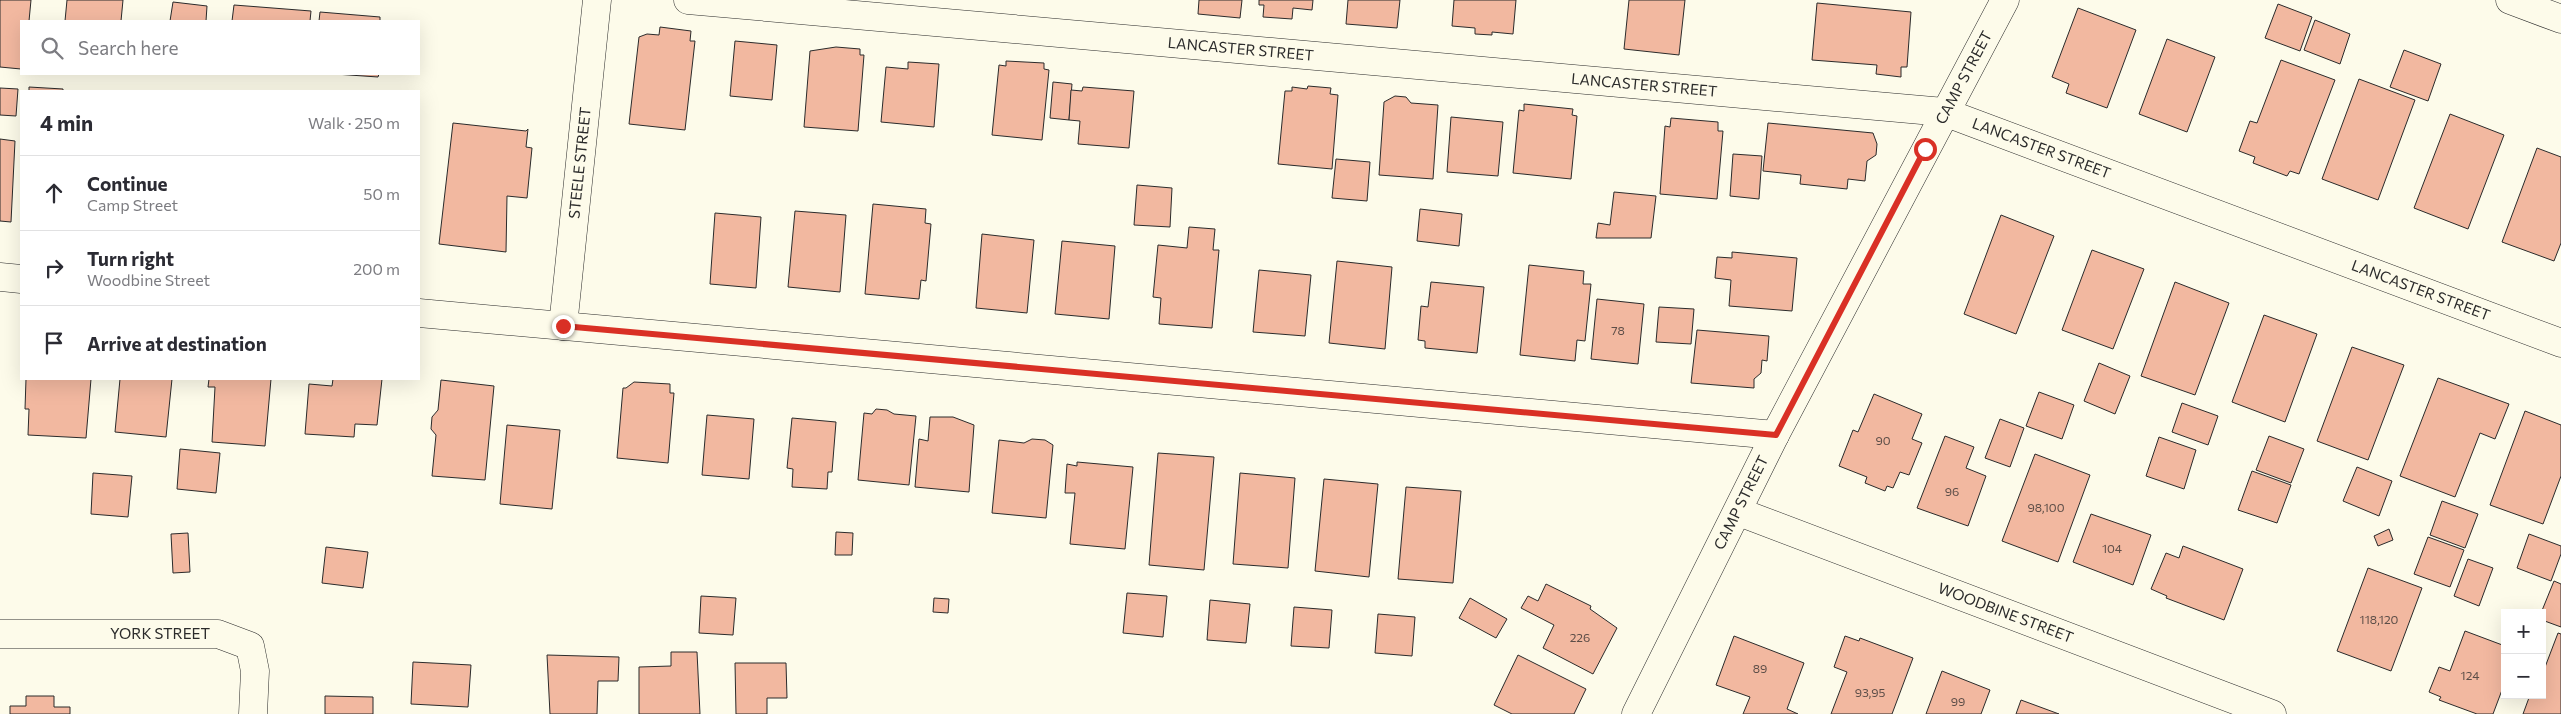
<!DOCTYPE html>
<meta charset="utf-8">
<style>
:root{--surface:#fff;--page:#f7f7f7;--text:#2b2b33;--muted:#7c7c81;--line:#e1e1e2}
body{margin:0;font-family:Commissioner,sans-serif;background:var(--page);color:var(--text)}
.controls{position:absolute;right:15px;bottom:15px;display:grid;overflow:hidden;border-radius:0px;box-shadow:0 5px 20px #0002}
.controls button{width:45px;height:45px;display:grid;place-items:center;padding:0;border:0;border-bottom:1px solid var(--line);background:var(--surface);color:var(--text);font:25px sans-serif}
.stop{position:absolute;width:15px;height:15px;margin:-11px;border:4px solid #d93025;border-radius:50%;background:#fff}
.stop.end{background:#d93025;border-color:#fff;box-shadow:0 1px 5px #0008}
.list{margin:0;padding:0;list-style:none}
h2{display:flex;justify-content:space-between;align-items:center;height:65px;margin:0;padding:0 20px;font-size:21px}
h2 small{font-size:16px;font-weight:400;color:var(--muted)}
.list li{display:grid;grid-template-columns:32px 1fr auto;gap:15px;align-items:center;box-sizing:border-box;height:75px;padding:0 20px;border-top:1px solid var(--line)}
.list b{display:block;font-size:19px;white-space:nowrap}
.list p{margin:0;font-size:16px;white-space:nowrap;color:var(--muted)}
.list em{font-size:16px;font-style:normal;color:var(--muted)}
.icon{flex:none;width:28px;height:28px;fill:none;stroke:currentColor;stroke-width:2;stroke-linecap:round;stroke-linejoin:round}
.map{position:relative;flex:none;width:2561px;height:714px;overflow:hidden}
.search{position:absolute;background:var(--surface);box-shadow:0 5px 20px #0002;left:20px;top:20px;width:400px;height:55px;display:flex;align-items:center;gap:12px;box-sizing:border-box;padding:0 18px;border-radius:0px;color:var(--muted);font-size:19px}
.panel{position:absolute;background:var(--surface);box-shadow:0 5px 20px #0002;left:20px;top:90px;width:400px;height:290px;border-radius:0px}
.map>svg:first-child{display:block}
.building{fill:#f2b8a0;stroke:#2b2b2b}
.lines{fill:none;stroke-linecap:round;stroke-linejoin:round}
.minor-casing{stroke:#2b2b2b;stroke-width:29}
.minor{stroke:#fdfbea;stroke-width:28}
.route{stroke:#d93025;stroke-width:6}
.labels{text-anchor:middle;stroke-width:4;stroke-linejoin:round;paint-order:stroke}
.number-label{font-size:12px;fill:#5d4e48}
.street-label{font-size:15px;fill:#2b2b2b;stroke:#fdfbea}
</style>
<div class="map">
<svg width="2561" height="714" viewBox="0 0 2561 714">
<rect width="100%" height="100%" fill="#fdfbea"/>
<g class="building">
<path d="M0,0h31l-2,21h-8v48l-21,-2z"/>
<path d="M67,0h56l-2,21h-56z"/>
<path d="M1199,0h43l-2,18 -42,-4z"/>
<path d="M1259,0h54l-1,10 -19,-2 -1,11 -29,-2 1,-12h-5z"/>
<path d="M1348,0h52l-3,28 -51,-4z"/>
<path d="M1454,0h62l-3,34 -21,-2v3l-17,-1v-6l-23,-2z"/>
<path d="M1629,0h56l-6,55 -55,-6z"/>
<path d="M173,2l34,4 -1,15h-36z"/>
<path d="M1817,3l94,9 -4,55h-6v10l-25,-3 1,-9 -65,-5z"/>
<path d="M2278,4l34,13 -12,34 -35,-13z"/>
<path d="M234,5l77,6 -1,10h-78z"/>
<path d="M2078,8l58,22 -29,78 -41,-15 3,-9 -17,-7z"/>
<path d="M320,12l60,5v4h-61z"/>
<path d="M2315,20l35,14 -10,30 -36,-14z"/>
<path d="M660,27l31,4 -1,10h5l-10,89 -56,-6 10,-87 8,-3 12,1z"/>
<path d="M2167,39l48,18 -28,75 -48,-18z"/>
<path d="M735,41l42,4 -5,55 -42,-4z"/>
<path d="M836,47l24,2v6h4l-6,76 -54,-4 6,-76z"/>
<path d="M2404,50l37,14 -13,37 -38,-14z"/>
<path d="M2281,60l54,20 -36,94 -9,-3 -3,5 -34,-13 2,-6 -16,-6 11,-30 7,2z"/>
<path d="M1006,61l38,2v6l5,1 -7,70 -50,-5 7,-70 7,1z"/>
<path d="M908,62l31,2 -5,63 -53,-5 5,-55 22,2z"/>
<path d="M335,74h44l-1,3z"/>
<path d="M2359,79l56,21 -37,100 -56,-21z"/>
<path d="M1053,82l19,2 -3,36 -19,-2z"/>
<path d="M1308,86l23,2 -1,6 8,1 -6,74 -54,-5 7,-73h7v-4l15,2z"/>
<path d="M29,87l34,2v2h-34z"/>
<path d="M1083,87l51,4 -5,57 -51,-4 2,-23 -11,-1 2,-30 11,1z"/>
<path d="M0,88l18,1 -2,27 -16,-1z"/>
<path d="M1395,96l11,1 5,6 27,2 -5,74 -54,-4 5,-73z"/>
<path d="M1524,104l49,5 -1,6 5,1 -6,63 -58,-6 6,-63 5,1z"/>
<path d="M2450,114l54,21 -36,94 -54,-21z"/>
<path d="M1451,117l52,5 -5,54 -51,-4z"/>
<path d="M1671,118l47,4v9h5l-6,68 -57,-5 5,-68 5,1z"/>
<path d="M453,123l73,8 2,-2 -2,18 6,1 -5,50 -20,-2 -1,56 -67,-8z"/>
<path d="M1768,123l105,10 4,11 -1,11 -9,6 -2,20 -17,-2 -1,10 -47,-5 1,-9 -38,-4z"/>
<path d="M0,139l15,2 -4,81 -11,-1z"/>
<path d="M2537,148l24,9v86l-7,18 -52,-19z"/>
<path d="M1733,154l29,2 -3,43 -29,-3z"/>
<path d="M1336,159l34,3 -3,39 -35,-3z"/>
<path d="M1137,185l35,3 -2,39 -36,-2z"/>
<path d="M1614,192l42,4 -5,42h-55l2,-15 12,2z"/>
<path d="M873,204l53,5 -1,14 6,1 -5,57 -5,-1 -2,19 -54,-5z"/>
<path d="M1420,209l42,5 -3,32 -42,-5z"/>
<path d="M795,211l51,4 -6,77 -52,-5z"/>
<path d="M715,213l46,4 -5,71 -46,-4z"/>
<path d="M2001,215l53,21 -38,98 -52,-20z"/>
<path d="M1189,227l26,2 -2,21h6l-7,78 -53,-4 2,-26 -8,-1 5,-52 29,3z"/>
<path d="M982,234l52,6 -7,73 -51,-5z"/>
<path d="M1062,241l53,5 -6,73 -54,-5z"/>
<path d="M2092,250l52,19 -31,80 -51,-19z"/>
<path d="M1732,252l65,6 -5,53 -63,-5 2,-26 -16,-2 2,-21 15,1z"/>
<path d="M1337,261l55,6 -7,82 -56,-6z"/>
<path d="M1529,265l55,6 -1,13h8l-6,57 -8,-1 -2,21 -55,-6z"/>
<path d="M1259,270l52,5 -6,61 -52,-4z"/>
<path d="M1431,282l53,5 -7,66 -52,-5v-7l-7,-1 3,-34 7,1z"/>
<path d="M2175,282l54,21 -34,92 -54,-19z"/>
<path d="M1597,299l47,5 -6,60 -47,-5z"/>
<path d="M1659,307l35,2 -3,35 -35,-2z"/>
<path d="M2264,315l53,19 -32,88 -53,-20z"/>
<path d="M1697,330l72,6 -2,25 -5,-1 -1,13 -7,6v9l-63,-5z"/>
<path d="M2352,347l52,18 -36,95 -51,-19z"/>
<path d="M2099,363l31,13 -15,38 -31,-13z"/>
<path d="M2438,378l71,26 -14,35 -15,-6 -25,64 -55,-21z"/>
<path d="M26,379h65l-5,59 -58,-3 1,-26h-4z"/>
<path d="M120,379h52l-6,58 -51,-5z"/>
<path d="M209,379h62l-6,67 -53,-4 3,-55h-7z"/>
<path d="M333,379h49l-5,46 -22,-1 -1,13 -49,-3 4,-50 23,2z"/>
<path d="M441,380l53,6 -9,94 -53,-4 4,-41 -5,-6 1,-12 6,-7z"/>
<path d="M634,382l36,2v9h4l-6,70 -51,-5 6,-70h3z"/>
<path d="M2039,392l35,13 -12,34 -36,-13z"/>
<path d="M1874,394l48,20 -10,25 10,4 -13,32 -9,-3 -7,16 -6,-2 -2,5 -20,-8 2,-6 -28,-11 14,-36 5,2z"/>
<path d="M2182,403l36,13 -10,29 -36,-13z"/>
<path d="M876,409l11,1 7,4 22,2 -7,69 -51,-5 6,-67 8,1z"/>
<path d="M2525,411l36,14v51l-18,48 -53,-19z"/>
<path d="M707,415l47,4 -5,60 -47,-4z"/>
<path d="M930,417h23l21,8 -5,67 -54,-5 4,-48 9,2z"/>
<path d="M792,418l44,4 -4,50h-4l-1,17 -35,-2 1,-18 -6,-1z"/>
<path d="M2000,419l24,9 -14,39 -25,-9z"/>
<path d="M507,425l53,5 -8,79 -52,-5z"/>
<path d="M1945,436l29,11 -8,21 20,8 -18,50 -51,-18z"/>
<path d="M2269,436l35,13 -13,34 -35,-13z"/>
<path d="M2159,437l37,13 -12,39 -38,-13z"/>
<path d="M1032,439l13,1 8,5 -7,73 -54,-5 7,-73 25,3z"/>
<path d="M180,449l40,4 -4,40 -39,-4z"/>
<path d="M1158,453l56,4 -10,113 -55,-5z"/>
<path d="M2035,454l55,21 -32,87 -56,-21z"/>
<path d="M1077,462l56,5 -8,82 -55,-5 5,-51h-10l2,-29 10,2z"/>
<path d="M2357,467l35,14 -13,35 -36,-15z"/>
<path d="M2252,471l39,14 -14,38 -39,-13z"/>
<path d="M93,473l39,3 -4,41 -37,-3z"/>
<path d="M1240,473l55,5 -7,90 -55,-4z"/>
<path d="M1324,479l54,5 -9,93 -54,-6z"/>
<path d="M1406,487l55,4 -8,92 -55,-4z"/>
<path d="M2442,501l36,13 -13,34 -35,-13z"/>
<path d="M2091,514l60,21 -18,50 -60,-23z"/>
<path d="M2389,529l4,11 -15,6 -4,-10z"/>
<path d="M836,532l17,1 -1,22h-17z"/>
<path d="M188,533l2,39 -17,1 -2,-39z"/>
<path d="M2529,534l32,12v8l-10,27 -34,-13z"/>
<path d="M2428,537l36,13 -14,37 -36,-13z"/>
<path d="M2183,546l60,23 -19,51 -58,-22 1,-2 -16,-7 15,-36 13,5z"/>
<path d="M326,547l42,5 -5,36 -41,-5z"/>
<path d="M2468,559l25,9 -14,38 -25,-10z"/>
<path d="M2368,568l54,20 -31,83 -54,-20z"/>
<path d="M2554,581l7,3v43l-19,-7 -1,-7z"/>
<path d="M1546,584l45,22 -1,3 27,19 -24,46 -50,-26 11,-23 -33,-17 7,-12 10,5z"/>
<path d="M1127,593l40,3 -4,41 -40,-4z"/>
<path d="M701,596l35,2 -3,37 -34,-2z"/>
<path d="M934,598l15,1 -1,14 -15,-1z"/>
<path d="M1470,598l37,21 -11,19 -37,-20z"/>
<path d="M1210,600l40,4 -4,39 -39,-3z"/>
<path d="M1294,607l38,3 -3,38 -38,-2z"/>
<path d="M1378,614l37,3 -3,39 -37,-3z"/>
<path d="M2465,631l40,15v36l-12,32h-16l-38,-14 2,-3 -12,-5 10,-25 11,4z"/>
<path d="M2558,633l3,1v80h-38l7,-19h12v-20z"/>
<path d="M1734,636l70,27 -17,46 11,5h-55l7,-17 -34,-12z"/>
<path d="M1845,636l14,5 1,-3 53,20 -21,56h-61l16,-42 -13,-5z"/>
<path d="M671,652h26l3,62h-61v-47l32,-1z"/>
<path d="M547,655l72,2 -1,24h-20l-1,33h-47z"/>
<path d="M1518,655l68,34 -12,25h-62l-18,-9z"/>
<path d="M413,662l58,3 -3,42 -57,-3z"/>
<path d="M735,663h51l1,35h-20v16h-31z"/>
<path d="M1942,671l48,19 -9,24h-55z"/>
<path d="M26,696h28v11h16v7h-60v-8h16z"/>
<path d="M325,696l48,1v17h-48z"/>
<path d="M2021,700l38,14h-43z"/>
</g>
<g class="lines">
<defs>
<g id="minor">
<path id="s1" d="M688,0l1256,112 617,231"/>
<path d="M2510,0l51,19"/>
<path d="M0,277l21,2"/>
<path d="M419,313l1356,122"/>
<path id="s2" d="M563,326l34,-326"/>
<path id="s3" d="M1739,512l533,202"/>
<path id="s4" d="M0,634h218l32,12 5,25 -2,43"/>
<path id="s5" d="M1636,714l139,-279 230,-435"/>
</g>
</defs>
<use href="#minor" class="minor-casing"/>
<use href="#minor" class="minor"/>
</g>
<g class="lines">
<path class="route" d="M563,326l1213,109 149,-286"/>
</g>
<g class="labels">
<g class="number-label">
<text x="1618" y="335">78</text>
<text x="1883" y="445">90</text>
<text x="1952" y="496">96</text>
<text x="2046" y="512">98,100</text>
<text x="2112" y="553">104</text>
<text x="2379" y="624">118,120</text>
<text x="1580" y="642">226</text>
<text x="1760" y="673">89</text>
<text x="2470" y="680">124</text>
<text x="1870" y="697">93,95</text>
<text x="1958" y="706">99</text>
</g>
<g class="street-label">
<text dy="5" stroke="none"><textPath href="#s1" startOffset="555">LANCASTER STREET</textPath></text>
<text dy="5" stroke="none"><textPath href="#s5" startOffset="716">CAMP STREET</textPath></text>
<text dy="5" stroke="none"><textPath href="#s1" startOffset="960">LANCASTER STREET</textPath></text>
<text dy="5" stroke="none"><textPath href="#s1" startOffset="1365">LANCASTER STREET</textPath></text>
<text dy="5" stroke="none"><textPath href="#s2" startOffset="164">STEELE STREET</textPath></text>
<text dy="5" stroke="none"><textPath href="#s1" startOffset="1770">LANCASTER STREET</textPath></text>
<text dy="5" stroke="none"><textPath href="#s5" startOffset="236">CAMP STREET</textPath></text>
<text dy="5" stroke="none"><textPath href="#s3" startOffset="285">WOODBINE STREET</textPath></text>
<text dy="5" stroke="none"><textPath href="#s4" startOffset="160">YORK STREET</textPath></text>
</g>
</g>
</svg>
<div class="controls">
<button>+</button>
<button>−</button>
</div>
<div class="stop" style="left:1925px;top:149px"></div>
<div class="stop end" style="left:563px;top:326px"></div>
<div class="search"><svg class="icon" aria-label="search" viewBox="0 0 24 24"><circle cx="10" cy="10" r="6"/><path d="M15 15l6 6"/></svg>Search here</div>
<section class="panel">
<h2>4 min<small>Walk · 250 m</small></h2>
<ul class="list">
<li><svg class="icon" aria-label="ahead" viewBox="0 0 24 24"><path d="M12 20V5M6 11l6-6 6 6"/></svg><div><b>Continue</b><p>Camp Street</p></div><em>50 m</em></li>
<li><svg class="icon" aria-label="right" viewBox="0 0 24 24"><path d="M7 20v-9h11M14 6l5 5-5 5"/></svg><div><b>Turn right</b><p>Woodbine Street</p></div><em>200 m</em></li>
<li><svg class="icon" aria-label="arrive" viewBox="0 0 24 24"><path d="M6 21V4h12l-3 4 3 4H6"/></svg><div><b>Arrive at destination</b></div></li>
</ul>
</section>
</div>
